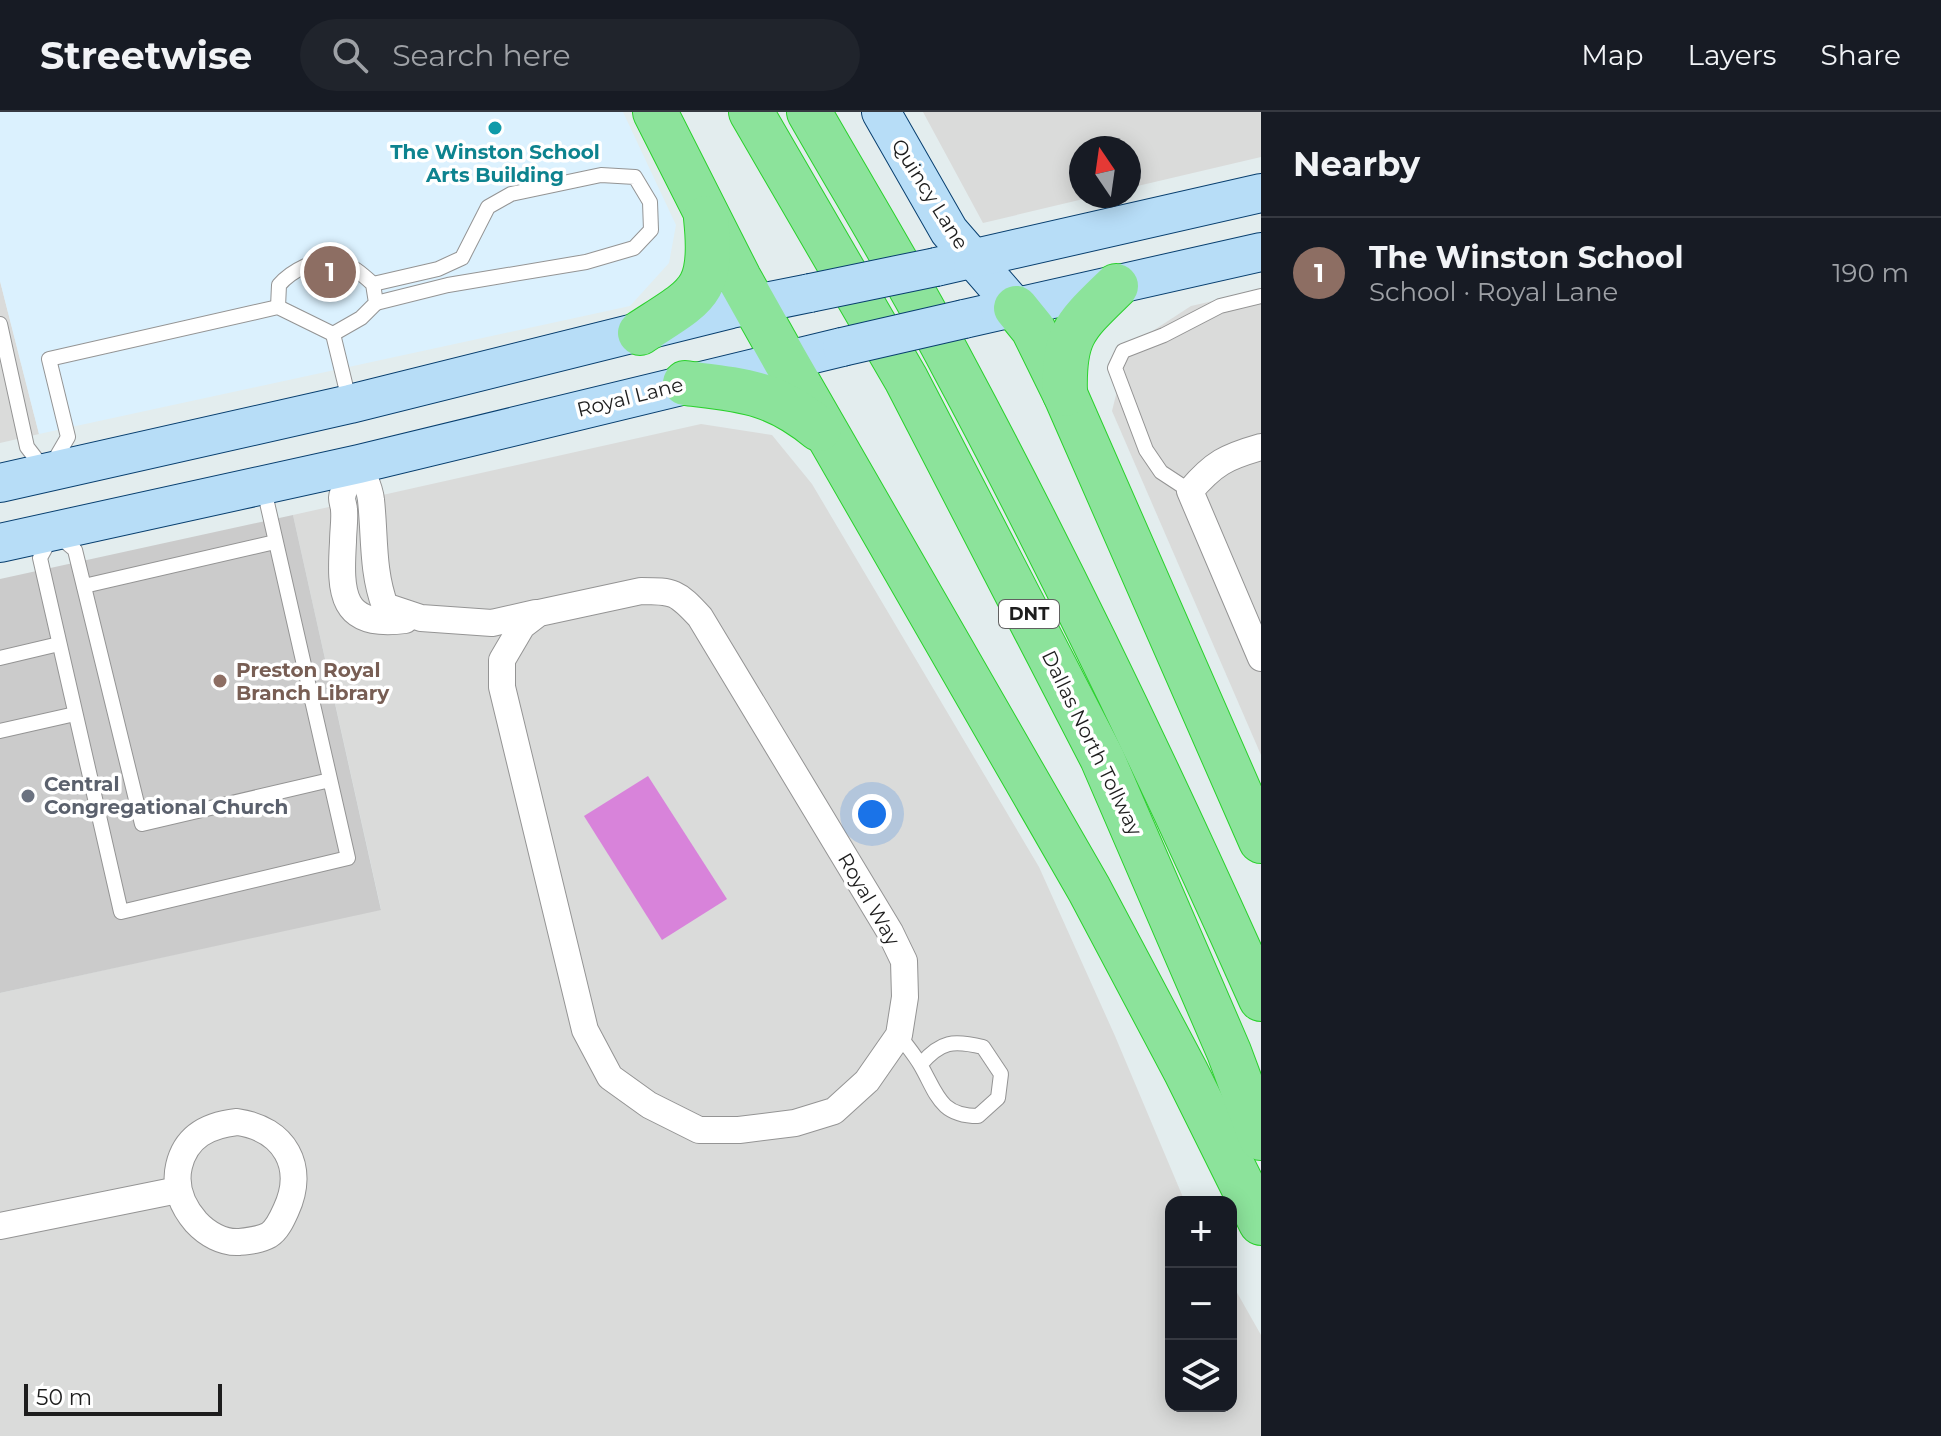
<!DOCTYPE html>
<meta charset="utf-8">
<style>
:root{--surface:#171b24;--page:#20242c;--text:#f1f3f6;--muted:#9ea1a6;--line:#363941;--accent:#07c24a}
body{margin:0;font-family:Montserrat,sans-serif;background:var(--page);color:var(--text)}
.controls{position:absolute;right:24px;bottom:24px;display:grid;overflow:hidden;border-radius:16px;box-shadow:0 4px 20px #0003}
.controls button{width:72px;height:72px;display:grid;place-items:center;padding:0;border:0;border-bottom:2px solid var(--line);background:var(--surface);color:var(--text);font:40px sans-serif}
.compass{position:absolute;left:1069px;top:24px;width:72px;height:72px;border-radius:50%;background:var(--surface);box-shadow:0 4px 20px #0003;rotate:347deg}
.scale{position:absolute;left:24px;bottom:20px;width:198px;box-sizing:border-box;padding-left:8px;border:4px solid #1d1d1d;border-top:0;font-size:22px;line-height:28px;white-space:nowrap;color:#1d1d1d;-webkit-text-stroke:6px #fff;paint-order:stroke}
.you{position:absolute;left:872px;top:702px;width:28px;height:28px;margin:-20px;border:6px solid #fff;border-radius:50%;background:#1a73e8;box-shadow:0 0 0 12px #1a73e833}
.badge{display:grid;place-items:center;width:52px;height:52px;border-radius:50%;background:var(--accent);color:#fff;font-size:26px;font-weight:700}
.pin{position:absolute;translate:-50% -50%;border:4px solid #fff;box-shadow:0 2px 8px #0006}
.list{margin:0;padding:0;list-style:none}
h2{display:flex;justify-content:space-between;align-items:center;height:104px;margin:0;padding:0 32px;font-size:34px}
h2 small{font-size:26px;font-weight:400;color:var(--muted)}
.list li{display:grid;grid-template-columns:52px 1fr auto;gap:24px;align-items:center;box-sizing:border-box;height:112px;padding:0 32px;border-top:2px solid var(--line)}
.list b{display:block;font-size:30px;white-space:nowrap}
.list p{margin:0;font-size:26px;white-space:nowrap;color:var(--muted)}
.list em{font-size:26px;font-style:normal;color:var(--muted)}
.icon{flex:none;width:44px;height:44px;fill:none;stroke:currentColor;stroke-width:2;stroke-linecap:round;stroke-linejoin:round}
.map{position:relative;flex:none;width:1261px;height:1324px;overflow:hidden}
header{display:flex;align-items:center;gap:48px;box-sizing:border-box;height:112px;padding:0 40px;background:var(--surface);border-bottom:2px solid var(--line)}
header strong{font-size:38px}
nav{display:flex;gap:44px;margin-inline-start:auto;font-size:28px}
.search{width:560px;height:72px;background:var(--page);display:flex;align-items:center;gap:20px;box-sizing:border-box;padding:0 28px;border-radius:44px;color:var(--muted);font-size:30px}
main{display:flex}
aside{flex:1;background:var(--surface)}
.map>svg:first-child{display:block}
.residential{fill:#dadbda}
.education{fill:#dbf1fe}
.religious{fill:#cbcbcb}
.pitch{fill:#d883da}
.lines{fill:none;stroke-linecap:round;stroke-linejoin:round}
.service-casing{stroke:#949494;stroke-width:16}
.minor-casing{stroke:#949494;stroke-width:28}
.secondary-casing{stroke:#083f6f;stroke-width:40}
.motorway-casing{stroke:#2ad12c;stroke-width:46}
.service{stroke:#fff;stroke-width:14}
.minor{stroke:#fff;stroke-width:26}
.secondary{stroke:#b7ddf7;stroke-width:38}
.motorway{stroke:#8ce39b;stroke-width:44}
.secondary-bridge-casing{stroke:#083f6f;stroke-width:40;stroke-linecap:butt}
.secondary-bridge{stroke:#b7ddf7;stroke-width:38}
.culture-dot{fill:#0f9aa8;stroke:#fff;stroke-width:3}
.education-dot{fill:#8d6e63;stroke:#fff;stroke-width:3}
.worship-dot{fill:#6b7280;stroke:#fff;stroke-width:3}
.labels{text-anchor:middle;stroke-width:7;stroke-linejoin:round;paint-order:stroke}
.shield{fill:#fff;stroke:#616161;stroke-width:2}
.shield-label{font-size:18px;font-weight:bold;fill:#1d1d1d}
.culture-label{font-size:20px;font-weight:bold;fill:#0d838f;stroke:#fff}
.street-label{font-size:20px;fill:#1d1d1d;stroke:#fff}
.education-label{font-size:20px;font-weight:bold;fill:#785e54;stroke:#fff;text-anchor:start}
.worship-label{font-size:20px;font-weight:bold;fill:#5b616d;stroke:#fff;text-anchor:start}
</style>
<header>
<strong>Streetwise</strong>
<div class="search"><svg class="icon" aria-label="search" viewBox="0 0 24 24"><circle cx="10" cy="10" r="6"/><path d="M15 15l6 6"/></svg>Search here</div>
<nav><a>Map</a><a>Layers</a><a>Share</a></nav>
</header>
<main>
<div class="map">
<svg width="1261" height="1324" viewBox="0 0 1261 1324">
<rect width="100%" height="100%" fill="#e3edee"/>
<g class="residential">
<path d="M923,0h338v45l-132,31v-40h-48v48h15l-113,27z"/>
<path d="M0,169l39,153 -39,9z"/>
<path d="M1261,178v465l-149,-344 16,-64 63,-41z"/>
<path d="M701,312l71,11 40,49 227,383 76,169 70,166h-14v204h60v-124l30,53v101h-1261v-443l381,-84 -88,-394z"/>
</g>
<path class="education" d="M0,0h623l53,113 -7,38 -39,43 -591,128 -39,-153z"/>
<path class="religious" d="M293,403l88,395 -381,83v-414z"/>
<path class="pitch" d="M648,664l79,123 -65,41 -78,-124z"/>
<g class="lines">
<defs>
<g id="service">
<path d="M373,172l65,-15 24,-11 26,-51 23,-13 90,-19 34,2 15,25 1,28 -17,18 -48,14 -138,23 -72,18"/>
<path d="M278,195l1,-22c12,-14 38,-28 57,-24 15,3 26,13 37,23l3,19 -15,15 -28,16"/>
<path d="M0,212l27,123 20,26 21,-36 -19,-78 229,-52 55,27"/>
<path d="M333,222l17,70"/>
<path d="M263,373l85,373 -227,54 -81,-354 14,-26 21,18 67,274 188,-44"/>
<path d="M1190,379l-29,-19 -15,-22 -31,-82 8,-17 41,-16 56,-29 41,-10"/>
<path d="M84,474l191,-44"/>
<path d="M0,546l59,-14"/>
<path d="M0,619l75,-17"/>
<path d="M899,923c7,10 16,20 22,31 16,28 19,50 57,50l20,-18 3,-24 -18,-27c-30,-7 -42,-6 -62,17"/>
</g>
<g id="minor">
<path d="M1261,335c-35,10 -47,16 -71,44l71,167"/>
<path d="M359,352c4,11 11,24 12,36 4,37 1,71 14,106l36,12 71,5 44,-10"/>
<path d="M359,352c-5,9 -16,23 -17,34 0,4 2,8 2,12 1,10 -1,21 -1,32 -3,50 -3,87 62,78"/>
<path d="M641,479c33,0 36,1 59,26l190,315 14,29 1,36 -6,38 -32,46 -33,30 -39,12 -56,7h-40l-50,-25 -39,-28 -25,-47 -83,-343v-27l20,-34 17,-13z"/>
<path d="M237,1010c48,7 69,45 49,88 -4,9 -9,20 -17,25 -9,5 -20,6 -30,7 -16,1 -32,-8 -43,-20 -13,-15 -22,-35 -17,-56 7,-30 30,-41 58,-44z"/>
<path d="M0,1114l178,-36"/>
</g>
<g id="secondary">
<path d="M881,0l68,119 67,77"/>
<path d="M936,155l325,-74"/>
<path d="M964,207l297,-67"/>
<path d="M0,371l350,-79 381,-95 79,-16"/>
<path d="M0,431l359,-79 483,-117"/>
</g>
<g id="motorway">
<path d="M655,0l84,166 46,82 304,529 97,183 75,151"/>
<path d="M751,0l155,267 196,379 127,294 32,86"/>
<path d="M809,0c48,84 99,167 144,253 111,207 212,419 308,634"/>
<path d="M1016,196l17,21 32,65 196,447"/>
<path d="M640,221c58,-38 74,-40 66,-115"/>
<path d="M685,271c57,7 88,8 134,46"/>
<path d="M1065,282c-2,-60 10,-68 51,-108"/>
</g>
</defs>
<use href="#service" class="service-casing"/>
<use href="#minor" class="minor-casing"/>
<use href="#secondary" class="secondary-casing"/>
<use href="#motorway" class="motorway-casing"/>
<use href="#service" class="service"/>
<use href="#minor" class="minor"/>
<use href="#secondary" class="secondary"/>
<use href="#motorway" class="motorway"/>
<defs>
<g id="secondary-bridge">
<path d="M810,181l126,-26"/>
<path d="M842,235l122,-28"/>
</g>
</defs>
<use href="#secondary-bridge" class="secondary-bridge-casing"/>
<use href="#secondary-bridge" class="secondary-bridge"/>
</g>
<circle class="culture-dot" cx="495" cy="16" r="8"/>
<circle class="education-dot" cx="220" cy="569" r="8"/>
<circle class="worship-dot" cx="28" cy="684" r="8"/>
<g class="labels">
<rect class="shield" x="999" y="488" width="60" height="28" rx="6"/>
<g class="shield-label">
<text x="1029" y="508">DNT</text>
</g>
<g class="culture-label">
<text x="495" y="47">The Winston School<tspan x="495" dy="23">Arts Building</tspan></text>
</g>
<g class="street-label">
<text transform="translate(930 82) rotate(58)" y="7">Quincy Lane</text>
<text transform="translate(630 285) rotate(-14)" y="7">Royal Lane</text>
<text transform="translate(1092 631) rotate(64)" y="7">Dallas North Tollway</text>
<text transform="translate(869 787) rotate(60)" y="7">Royal Way</text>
</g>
<g class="education-label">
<text x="236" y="565">Preston Royal<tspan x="236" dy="23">Branch Library</tspan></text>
</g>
<g class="worship-label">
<text x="44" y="679">Central<tspan x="44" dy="23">Congregational Church</tspan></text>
</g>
</g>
</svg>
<div class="controls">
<button>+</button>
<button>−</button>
<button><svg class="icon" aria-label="layers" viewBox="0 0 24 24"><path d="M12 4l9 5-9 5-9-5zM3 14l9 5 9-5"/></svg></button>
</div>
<svg class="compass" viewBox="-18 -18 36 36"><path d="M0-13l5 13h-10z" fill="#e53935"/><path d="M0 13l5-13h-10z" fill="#9ea1a6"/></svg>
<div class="scale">50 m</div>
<div class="you"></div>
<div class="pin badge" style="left:330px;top:160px;background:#8d6e63">1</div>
</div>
<aside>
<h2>Nearby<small></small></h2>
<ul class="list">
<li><span class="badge" style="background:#8d6e63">1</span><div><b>The Winston School</b><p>School · Royal Lane</p></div><em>190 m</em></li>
</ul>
</aside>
</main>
